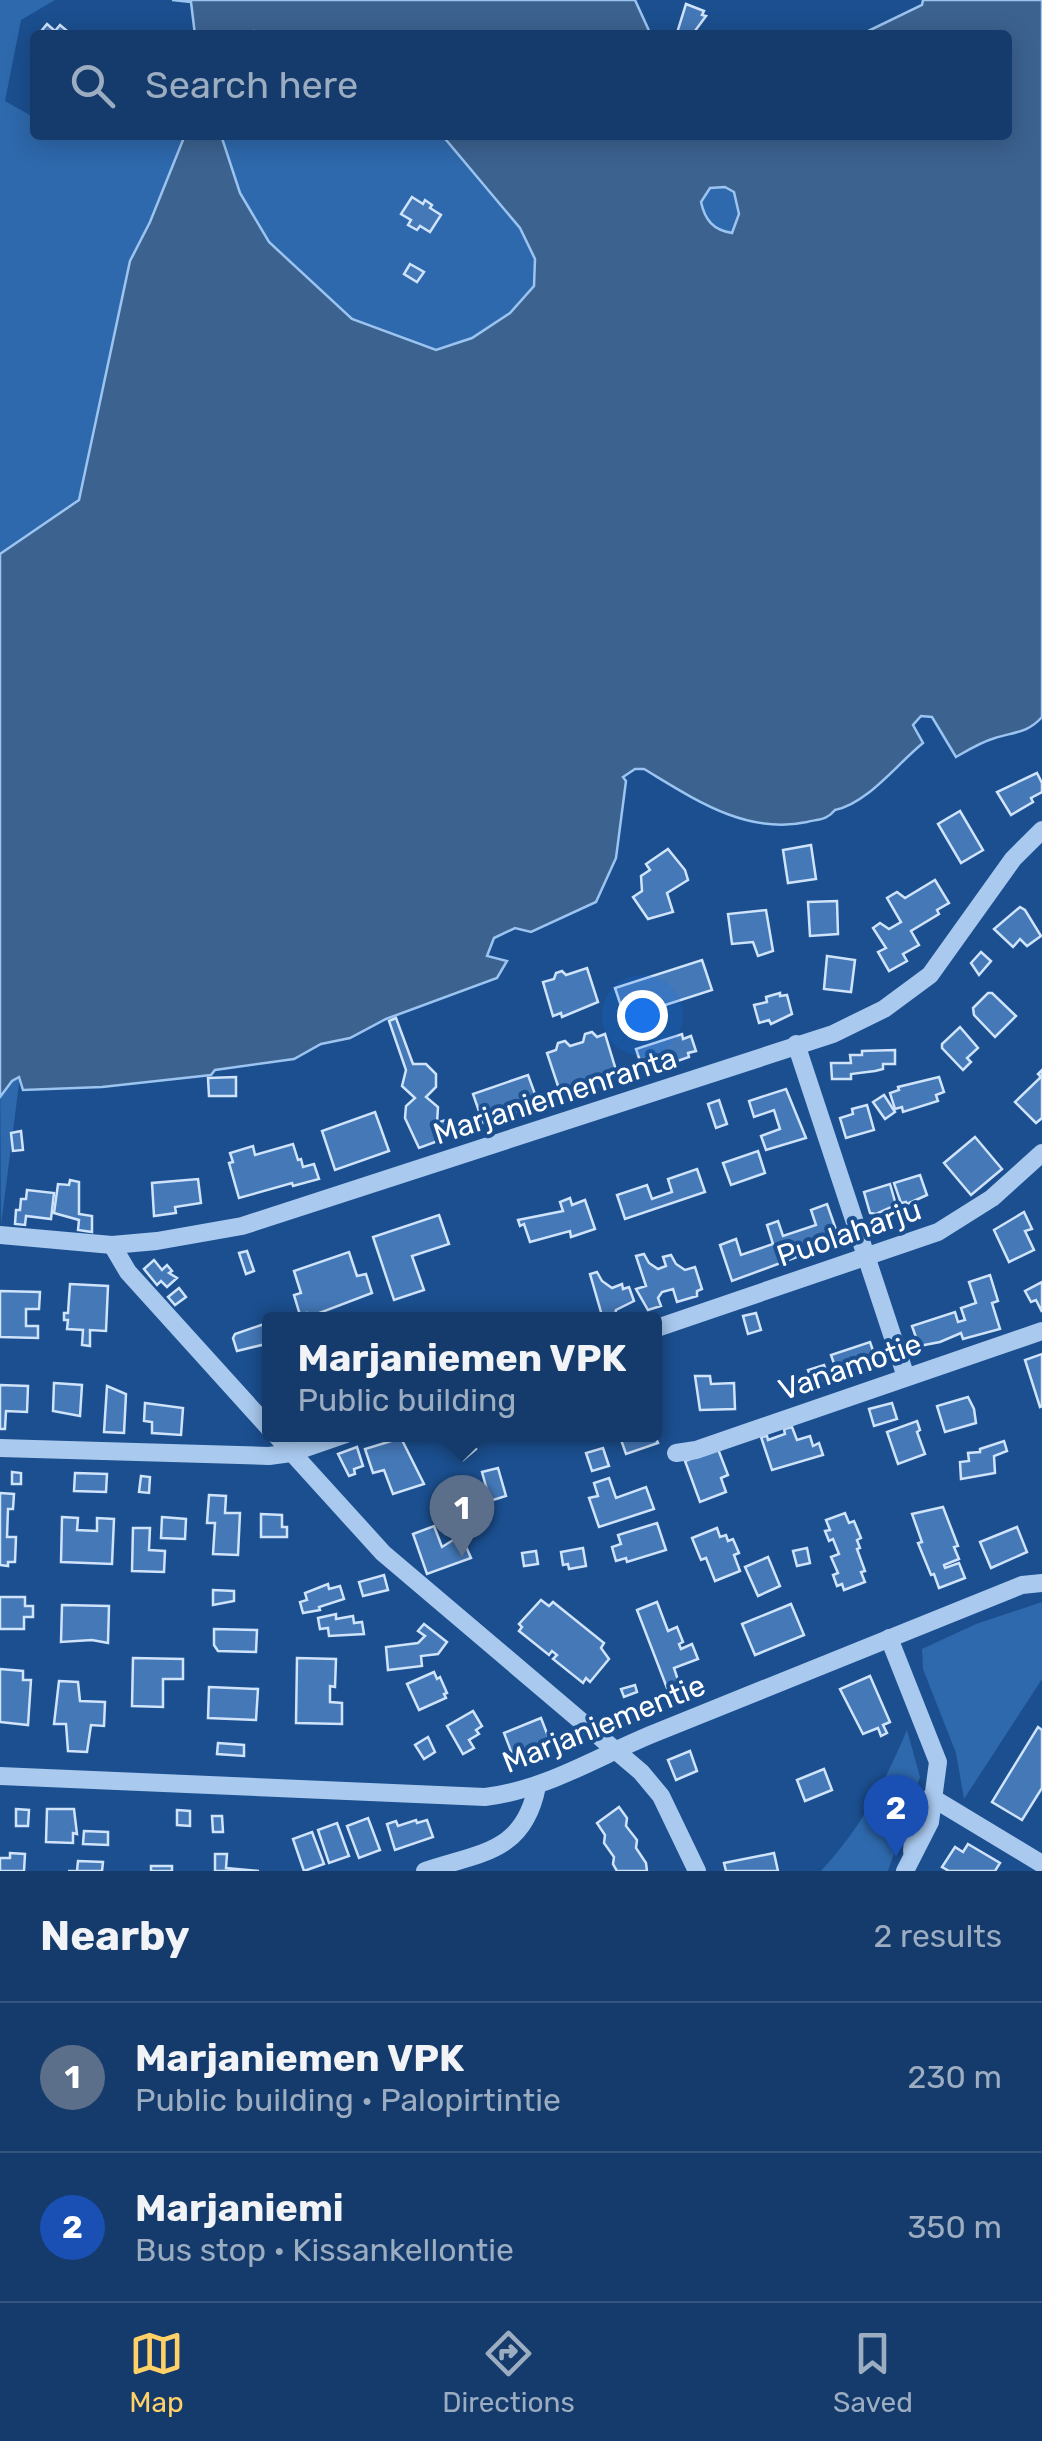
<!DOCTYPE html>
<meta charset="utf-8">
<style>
:root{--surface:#143b6b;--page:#214673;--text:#f1f3f6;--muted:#9dadc1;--line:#33557e;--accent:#ffd166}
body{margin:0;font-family:Rubik,sans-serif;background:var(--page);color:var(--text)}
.you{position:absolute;left:642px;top:1015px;width:35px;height:35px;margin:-25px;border:8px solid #fff;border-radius:50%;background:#1a73e8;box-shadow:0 0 0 15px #1a73e833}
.badge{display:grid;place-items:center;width:65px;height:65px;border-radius:50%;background:var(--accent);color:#fff;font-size:32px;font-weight:700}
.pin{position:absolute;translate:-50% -82px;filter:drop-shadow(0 2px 5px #0008)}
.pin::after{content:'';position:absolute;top:52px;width:35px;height:30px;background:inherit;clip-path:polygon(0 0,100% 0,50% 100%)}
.popup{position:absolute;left:262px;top:1312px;width:400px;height:130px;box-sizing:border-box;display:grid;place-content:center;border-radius:10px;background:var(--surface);filter:drop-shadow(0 2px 8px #0005);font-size:32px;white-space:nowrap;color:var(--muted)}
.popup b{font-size:38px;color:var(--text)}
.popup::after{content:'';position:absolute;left:50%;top:100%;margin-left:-20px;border:20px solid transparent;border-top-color:var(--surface)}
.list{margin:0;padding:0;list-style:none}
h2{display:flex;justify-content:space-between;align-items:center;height:130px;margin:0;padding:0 40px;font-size:42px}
h2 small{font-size:32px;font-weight:400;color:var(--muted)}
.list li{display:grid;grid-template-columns:65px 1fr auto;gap:30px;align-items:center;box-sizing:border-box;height:150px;padding:0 40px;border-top:2px solid var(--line)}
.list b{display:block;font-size:38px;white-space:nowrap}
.list p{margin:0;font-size:32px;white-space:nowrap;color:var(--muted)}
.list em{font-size:32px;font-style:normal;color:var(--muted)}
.icon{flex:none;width:55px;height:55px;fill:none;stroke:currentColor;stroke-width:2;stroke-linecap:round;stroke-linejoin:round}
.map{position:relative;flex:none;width:1042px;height:1871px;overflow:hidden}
.search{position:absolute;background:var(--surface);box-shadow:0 5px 25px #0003;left:30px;right:30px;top:30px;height:110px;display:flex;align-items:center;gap:25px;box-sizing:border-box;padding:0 35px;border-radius:10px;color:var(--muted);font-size:38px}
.sheet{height:430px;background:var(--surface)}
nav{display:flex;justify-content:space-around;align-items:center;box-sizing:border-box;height:140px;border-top:2px solid var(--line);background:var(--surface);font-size:28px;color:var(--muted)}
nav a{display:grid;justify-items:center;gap:5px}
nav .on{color:var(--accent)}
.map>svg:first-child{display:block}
.green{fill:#2e69ad}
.water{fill:#3c6290;stroke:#9cc4f0;stroke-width:2.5;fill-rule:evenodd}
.building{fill:#4478b7;stroke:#cfe3fa;stroke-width:2.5}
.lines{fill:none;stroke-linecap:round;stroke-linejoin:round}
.minor{stroke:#a9c9ee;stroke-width:18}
.labels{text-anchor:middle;stroke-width:8;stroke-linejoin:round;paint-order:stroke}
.street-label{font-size:30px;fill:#fff;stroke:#1b4f8f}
</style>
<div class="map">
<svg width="1042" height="1871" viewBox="0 0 1042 1871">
<rect width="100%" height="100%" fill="#1b4f8f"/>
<g class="green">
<path d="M0,0h55l-34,20 -16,81 30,17v17h756l-23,84 -268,126 -500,264z"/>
<path d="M0,1052l20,24 -19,149z"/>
<path d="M1042,1602v77l-78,120 -8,-46 -33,-84 -1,-20 54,-25z"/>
<path d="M907,1730l13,47 -32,94h-67c41,-45 62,-85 86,-141z"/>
</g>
<g class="water">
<path d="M172,0h463l16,35h-386l-11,-4 -4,4h-55l-4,-33z"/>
<path d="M923,0h119v717c-14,16 -28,15 -47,21 -14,4 -27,12 -39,19l-24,-40 -11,-1 -8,9 10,18c-25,20 -56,61 -88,67 -8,10 -16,9 -28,12 -61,13 -113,-23 -163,-53h-9l-12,8 3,4 -10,77 -20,44 -65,30 -16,-4 -21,10 -7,18 20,5 -10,17 -111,41 -36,19 -29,6 -27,15 -79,11 -4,5 -109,12 -79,3 -4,-13 -7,4 -12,16v-543l79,-54 51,-239 20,-39 35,-87h36l19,58 29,49 83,77 84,31 36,-12 38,-25 24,-27 1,-27 -15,-31 -78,-93h565v-100h-147l62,-30zM725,187l9,5 5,22 -7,19c-19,-3 -27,-13 -31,-31l9,-14z"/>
</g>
<g class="building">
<path d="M686,4l18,7 -2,4 4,1 -14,19 -15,-2z"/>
<path d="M47,24l8,7 5,-6 12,10h-34z"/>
<path d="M412,197l11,7 2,-4 7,5 -2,3 11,7 -11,17 -10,-6 -3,4 -9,-5 3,-5 -10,-6z"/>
<path d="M410,264l14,8 -7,10 -13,-8z"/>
<path d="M1037,773l5,10v9l-11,6 2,4 -22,13 -14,-23z"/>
<path d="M960,811l23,39 -22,13 -23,-39z"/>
<path d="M811,845l5,34 -28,4 -5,-33z"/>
<path d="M668,849l17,21 3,10 -21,13 6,19 -25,7 -15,-22 9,-6 -1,-15 9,-6 -4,-6z"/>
<path d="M935,880l14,23 -12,7 2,4 -28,17 8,14 -16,9 4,7 -18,10 -11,-19 8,-4 -13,-20 7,-5 9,6 12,-7 -14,-24 10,-6 8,6z"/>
<path d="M837,901l1,33 -28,2 -2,-34z"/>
<path d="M1020,907l5,3 16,26 -14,10 -7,-7 -7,8 -19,-18z"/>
<path d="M766,910l7,41 -15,5 -5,-14 -21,2 -4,-30z"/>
<path d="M981,952l10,9 -12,14 -8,-12z"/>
<path d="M827,956l28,4 -4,32 -27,-3z"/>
<path d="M702,960l10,30 -87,28 -10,-30z"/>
<path d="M587,968l11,34 -36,15 -1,-4 -8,3 -10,-34 11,-3 2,-6 6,-2 4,4z"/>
<path d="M780,993v3l7,-1 5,19 -21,10 -2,-4 -10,3 -5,-18 13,-3 -1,-5z"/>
<path d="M988,993h4l24,23 -21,21 -21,-22 -1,-7z"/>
<path d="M396,1018l17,46h13l10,10v13l-10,10 12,10 -1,16 14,-5 6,16 -38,14 -14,-30 1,-12 9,-8 -13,-12 4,-16 -17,-49z"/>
<path d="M960,1027l18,21 -11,10 4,4 -8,8 -21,-22v-4z"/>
<path d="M592,1032l5,5 8,-3 14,46 -57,18 -15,-45 9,-3 2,-7 7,-2 5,5 13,-4 2,-8z"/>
<path d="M682,1034l1,5 8,-3 5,15 -8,2 1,4 -45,16 -8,-24z"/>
<path d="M895,1050v14h-12v5l-8,2 -24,3v5h-19l-1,-16h20l-1,-8h12v-4z"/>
<path d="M1042,1070v48l-6,5 -21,-21 26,-25 -3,-3z"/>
<path d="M528,1075l11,30 -56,18 -10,-29z"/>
<path d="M236,1077v19h-27l-1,-18z"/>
<path d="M939,1077l5,15 -8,3 2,6 -35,11 -1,-5 -7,2 -5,-16 9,-3 -1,-3z"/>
<path d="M786,1089l20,49 -40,12 -5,-14 19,-7 -6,-19 -20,7 -5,-16z"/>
<path d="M884,1095l11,17 -10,7 -12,-17z"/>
<path d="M719,1100l8,24 -11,4 -8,-24z"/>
<path d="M867,1105l7,25 -28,8 -6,-20 13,-4 -1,-5z"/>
<path d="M375,1112l14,39 -54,19 -13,-39z"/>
<path d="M21,1131l2,19 -10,1 -2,-18z"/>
<path d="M975,1137l27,32 -31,26 -27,-32z"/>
<path d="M293,1144l5,16 3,-1 2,8 11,-3 5,15 -26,7 -1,-3 -53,15 -10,-35 4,-1 -3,-9 23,-7 2,9z"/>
<path d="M758,1151l7,22 -34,12 -8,-22z"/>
<path d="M697,1169l8,23 -80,27 -8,-24 30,-10 5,14 20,-7 -4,-13z"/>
<path d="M920,1175l7,20 -20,9 -1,-2 -5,1 -7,-20z"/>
<path d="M198,1179l3,24 -26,4 1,6 -22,3 -2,-33z"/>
<path d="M70,1180l9,2v32l13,2v16l-14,-2 1,-10 -25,-7 4,-29 11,1z"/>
<path d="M890,1184l6,21 -20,9 -6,-1 -6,-21z"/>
<path d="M27,1190l27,3 -3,26 -25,-3 -1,9 -10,-1 1,-14h4l1,-11h5z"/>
<path d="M570,1198l2,7 13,-5 10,29 -24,8 -1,-6 -40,11 -6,-18 -4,2 -2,-6 45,-9 -3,-9z"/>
<path d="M827,1204l13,37 -108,40 -12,-36 16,-6 5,16 32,-11 -6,-19 11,-4 5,15 33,-11 -5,-15z"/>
<path d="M1024,1212l8,17 -7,2 9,19 -25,12 -15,-32z"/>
<path d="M439,1215l10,29 -37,12 12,34 -30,10 -21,-63z"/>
<path d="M247,1251l7,20 -8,3 -7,-21z"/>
<path d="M349,1252l8,24 9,-2 6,19 -63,24 -2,-4 -7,2 -6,-20 7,-2 -7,-22z"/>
<path d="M644,1254l5,9 9,6 8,-3 -3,-9 8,-2 5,9 9,6 10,-3 7,22 -5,2v5l-20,6 -4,-13 -11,3 -4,6 3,8 -13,4 -12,-21 10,-3 -10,-30z"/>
<path d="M154,1260l8,10 5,-5 5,6 -3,2 8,5 -10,9 -6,-6 -4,4 -13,-16z"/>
<path d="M597,1272l5,9 10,7 10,-4 1,5 6,-2 5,14 -18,9 -1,5 -12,4 -13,-45z"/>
<path d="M990,1275l8,26 -6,2 8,26 -37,10 -2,-6 -21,9 -21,4 -7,-20 43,-14 3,10 7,-2 -4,-12 15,-5 -7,-21z"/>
<path d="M1042,1282v30l-6,-12 -5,2 -6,-11z"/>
<path d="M70,1284l38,2 -2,45 -16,-1v16l-8,-1 1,-15 -16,-1 1,-9h-4v-7h4z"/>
<path d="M179,1288l7,9 -11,8 -7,-8z"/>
<path d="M0,1291l40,1 -1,17h-13v17h12v12l-38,-1z"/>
<path d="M756,1313l5,17 -13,4 -5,-18z"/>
<path d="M267,1323l3,20 -33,8 -4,-13 2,-4z"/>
<path d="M870,1342l9,26 -39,13 -9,-26z"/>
<path d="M1042,1354v52l-2,1 -15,-47z"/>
<path d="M824,1365l5,14 -16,5 -5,-14z"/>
<path d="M695,1376h15l1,8 23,-1 1,26 -35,1z"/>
<path d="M54,1383l28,2 -2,31 -27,-5z"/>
<path d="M0,1385l28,1 -1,26 -21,-1 -1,18h-5z"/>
<path d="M107,1386l19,8 -2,39 -20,-1z"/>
<path d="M968,1397l6,12 2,14 -31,9 -8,-26z"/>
<path d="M145,1403l38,5 -2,27 -29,-2v-11l-8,-1z"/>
<path d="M892,1403l5,16 -23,7 -5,-17z"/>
<path d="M917,1421l3,9 -3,2 8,22 -27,10 -11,-32z"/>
<path d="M792,1427l5,13 13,-4 3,10 6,-3 4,12 -51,15 -11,-33 6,-1 1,4 17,-6 -1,-5z"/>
<path d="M447,1434h17l12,15 -13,11 -19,-23z"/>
<path d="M619,1434h35l4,9 -32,11z"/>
<path d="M401,1438l23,46 -31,10 -9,-24 -11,3 -8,-24z"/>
<path d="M1004,1441l3,10 -13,5 1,17 -34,6 -1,-17 9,-1 -1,-8 12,-1v-3z"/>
<path d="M357,1447l6,19 -9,3 1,5 -6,2 -11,-22z"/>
<path d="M603,1448l6,18 -17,5 -6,-18z"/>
<path d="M718,1449l10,26 -7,3 5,14 -26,10 -15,-41z"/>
<path d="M498,1468l8,28 -16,5 -8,-29z"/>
<path d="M12,1472l9,1v11h-9z"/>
<path d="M75,1473l32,1 -1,18 -32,-1z"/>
<path d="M141,1476l9,1 -1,16 -10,-1z"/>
<path d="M609,1478l7,20 30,-11 8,22 -55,18 -10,-29 9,-2 -4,-13z"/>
<path d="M0,1493l14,1 -1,15h-5l-1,28h9l-1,25h-7v4l-8,-1z"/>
<path d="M209,1495l17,1 -1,17h15l-2,42 -25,-1 2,-31h-8z"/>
<path d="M943,1507l15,39 -4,1 5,12 -15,6 1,3 14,-5 6,15 -26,10 -5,-14 -3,1 -13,-32 4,-1 -10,-28z"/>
<path d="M845,1513l4,10 5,-2 7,17 -4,2 3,8 -3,1 8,22 -4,1 4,10 -21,8 -2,-6 -5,2 -4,-11 5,-2 -7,-16 8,-3 -6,-15 -4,2 -4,-10 5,-1 -4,-10z"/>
<path d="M261,1514l21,1v12h5v10h-26z"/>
<path d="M62,1517l16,1 -1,12 20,1v-13l17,1 -2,45 -51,-2z"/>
<path d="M162,1517l24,2 -1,20 -24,-1z"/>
<path d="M657,1523l9,27 -39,12 -1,-4 -10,3 -4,-14 9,-3 -3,-9z"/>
<path d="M434,1526l8,21 19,-12 10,23 -44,16 -14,-40z"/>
<path d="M1017,1527l10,25 -36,16 -11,-26z"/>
<path d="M133,1528h17l-1,22 16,1 -1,21 -32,-1z"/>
<path d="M717,1528l3,9 6,-2 2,6 5,-2 6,14 -5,2 6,16 -25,10 -9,-23 -5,2 -9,-22z"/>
<path d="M583,1548l3,18 -17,3 -1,-5 -5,1 -2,-13z"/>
<path d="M807,1548l3,15 -13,3 -4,-15z"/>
<path d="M536,1551l2,13 -14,2 -2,-13z"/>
<path d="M768,1557l12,29 -22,10 -13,-29z"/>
<path d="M384,1575l4,15 -25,6 -4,-14z"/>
<path d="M328,1584l1,5 11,-3 4,13 -25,8 1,3 -17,3 -3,-11 7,-2 -2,-7z"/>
<path d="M213,1590l21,1v10l-21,4z"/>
<path d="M0,1597h25v9h8v11h-9v12h-24z"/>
<path d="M541,1600l8,6 4,-4 51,41 -3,5 8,11 -19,23 -4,-4 -3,5 -30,-24 4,-4 -5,-4 -3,4 -30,-24 3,-4 -3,-3z"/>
<path d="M657,1602l11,29 9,-4 6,15 -4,2 2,5 11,-5 6,15 -24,9 5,15 -12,5 -30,-78z"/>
<path d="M791,1604l13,31 -49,20 -13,-31z"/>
<path d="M62,1605l47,1 -1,37 -16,-3 -31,2z"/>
<path d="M336,1614v5l17,-3 1,7 8,-1 2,12 -35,2 -1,-8 -8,1 -2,-11z"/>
<path d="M424,1624l23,18 -9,12 -17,2 1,10 -34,4 -2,-23 32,-4 7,-7 -7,-5z"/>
<path d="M214,1629l43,1 -1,22 -38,-1 -4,-6z"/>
<path d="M133,1658l50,1v20h-20v28l-31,-1z"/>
<path d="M297,1658l39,1 -1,28 -5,-1v16l12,1v21l-46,-1z"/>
<path d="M0,1669l23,2v9h8l-3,45 -28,-3z"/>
<path d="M434,1672l3,7 3,-2 7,16 -3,1 2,4 -27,12 -12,-26z"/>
<path d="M870,1676l20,46 -7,3 4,8 -6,3 -3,-8 -15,6 -23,-45z"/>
<path d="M59,1681l19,1 2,19 25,1 -1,24 -13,-1 -4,27 -19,-1 -2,-27h-12z"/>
<path d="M635,1685l2,7 -13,5 -3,-8z"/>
<path d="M209,1687l49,2 -2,31 -48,-2z"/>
<path d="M473,1711l9,15 -6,4 3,4 -10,6 5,8 -11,6 -16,-28z"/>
<path d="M627,1711l4,10 -9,4 -4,-10z"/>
<path d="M541,1718l10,26 -37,15 -10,-26z"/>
<path d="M1038,1727l4,3v58l-20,32 -30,-18z"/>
<path d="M428,1737l7,15 -11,7 -9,-14z"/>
<path d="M218,1743l26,2v11l-27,-2z"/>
<path d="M690,1751l7,20 -21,9 -8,-20z"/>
<path d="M824,1769l8,21 -27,11 -8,-21z"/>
<path d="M619,1807l8,11 -1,8 11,14 -1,8 10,15 1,8h-30l-4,-7 1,-7 -10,-14 1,-8 -8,-12z"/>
<path d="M16,1809l13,1 -1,16h-12z"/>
<path d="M47,1809h27l3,25 -4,-1v10l-27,-1z"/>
<path d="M177,1810l13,1v15l-13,-1z"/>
<path d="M212,1816h10l1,16h-10z"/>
<path d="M368,1818l12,32 -21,8 -12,-32z"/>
<path d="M416,1820l1,3 10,-3 6,17 -38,13 -8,-26 9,-3 2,5z"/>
<path d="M337,1823l12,33 -20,7 -11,-33z"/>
<path d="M84,1831l24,1v13l-25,-1z"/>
<path d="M312,1832l12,32 -20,7 -11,-32z"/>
<path d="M968,1844l32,19 -5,8h-46l-7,-4 13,-20 8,5z"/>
<path d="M10,1853l15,1 -1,17h-24v-13h10z"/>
<path d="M774,1853l4,18h-52l-2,-8z"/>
<path d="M215,1854h12l-1,14 33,3h-44z"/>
<path d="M78,1861l25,1 -1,9h-34h9z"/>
<rect x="151" y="1866" width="21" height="5"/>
</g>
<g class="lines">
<g class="minor">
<path d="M796,1044l110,333"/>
<path d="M0,1235l112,10 45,-4 85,-15 591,-192 51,-25 46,-34 83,-116 29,-29"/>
<path d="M112,1245l16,27 142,157"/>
<path d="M654,1329l284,-97 54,-34 50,-45"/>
<path d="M275,1434l108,119 258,219 20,24 36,75"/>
<path d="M0,1448l269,8 22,-3 55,-19"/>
<path d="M676,1453l20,-3 346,-119"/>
<path d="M889,1638l49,124 -8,60 -25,49"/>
<path d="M0,1776l485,21c61,-7 115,-42 170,-64 122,-50 245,-98 367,-148l20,-2"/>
<path d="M931,1797l111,67"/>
<path d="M912,1851l2,-26 17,-27"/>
<path d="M425,1871c56,-19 99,-18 112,-85"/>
</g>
</g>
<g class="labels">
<g class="street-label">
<text transform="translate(555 1096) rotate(-18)" y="10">Marjaniemenranta</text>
<text transform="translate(849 1233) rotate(-19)" y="10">Puolaharju</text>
<text transform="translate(850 1367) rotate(-19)" y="10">Vanamotie</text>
<text transform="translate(604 1724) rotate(-22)" y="10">Marjaniementie</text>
</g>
</g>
</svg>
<div class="you"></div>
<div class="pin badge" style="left:462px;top:1557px;background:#5c6f8a">1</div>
<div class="popup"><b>Marjaniemen VPK</b>Public building</div>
<div class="pin badge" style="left:896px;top:1857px;background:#1a4fb4">2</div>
<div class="search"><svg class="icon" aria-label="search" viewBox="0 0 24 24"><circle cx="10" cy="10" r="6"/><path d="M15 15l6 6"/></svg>Search here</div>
</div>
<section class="sheet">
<h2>Nearby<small>2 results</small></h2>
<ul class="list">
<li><span class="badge" style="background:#5c6f8a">1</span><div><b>Marjaniemen VPK</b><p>Public building · Palopirtintie</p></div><em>230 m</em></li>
<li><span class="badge" style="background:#1a4fb4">2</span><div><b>Marjaniemi</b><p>Bus stop · Kissankellontie</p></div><em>350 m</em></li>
</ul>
</section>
<nav>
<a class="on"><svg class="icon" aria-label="map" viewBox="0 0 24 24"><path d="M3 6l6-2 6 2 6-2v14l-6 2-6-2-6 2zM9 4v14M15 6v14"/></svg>Map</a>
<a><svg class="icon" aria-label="directions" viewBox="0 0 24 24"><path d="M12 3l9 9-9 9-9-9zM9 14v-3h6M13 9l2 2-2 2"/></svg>Directions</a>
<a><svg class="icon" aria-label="saved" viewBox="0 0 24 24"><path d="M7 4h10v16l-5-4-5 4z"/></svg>Saved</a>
</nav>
